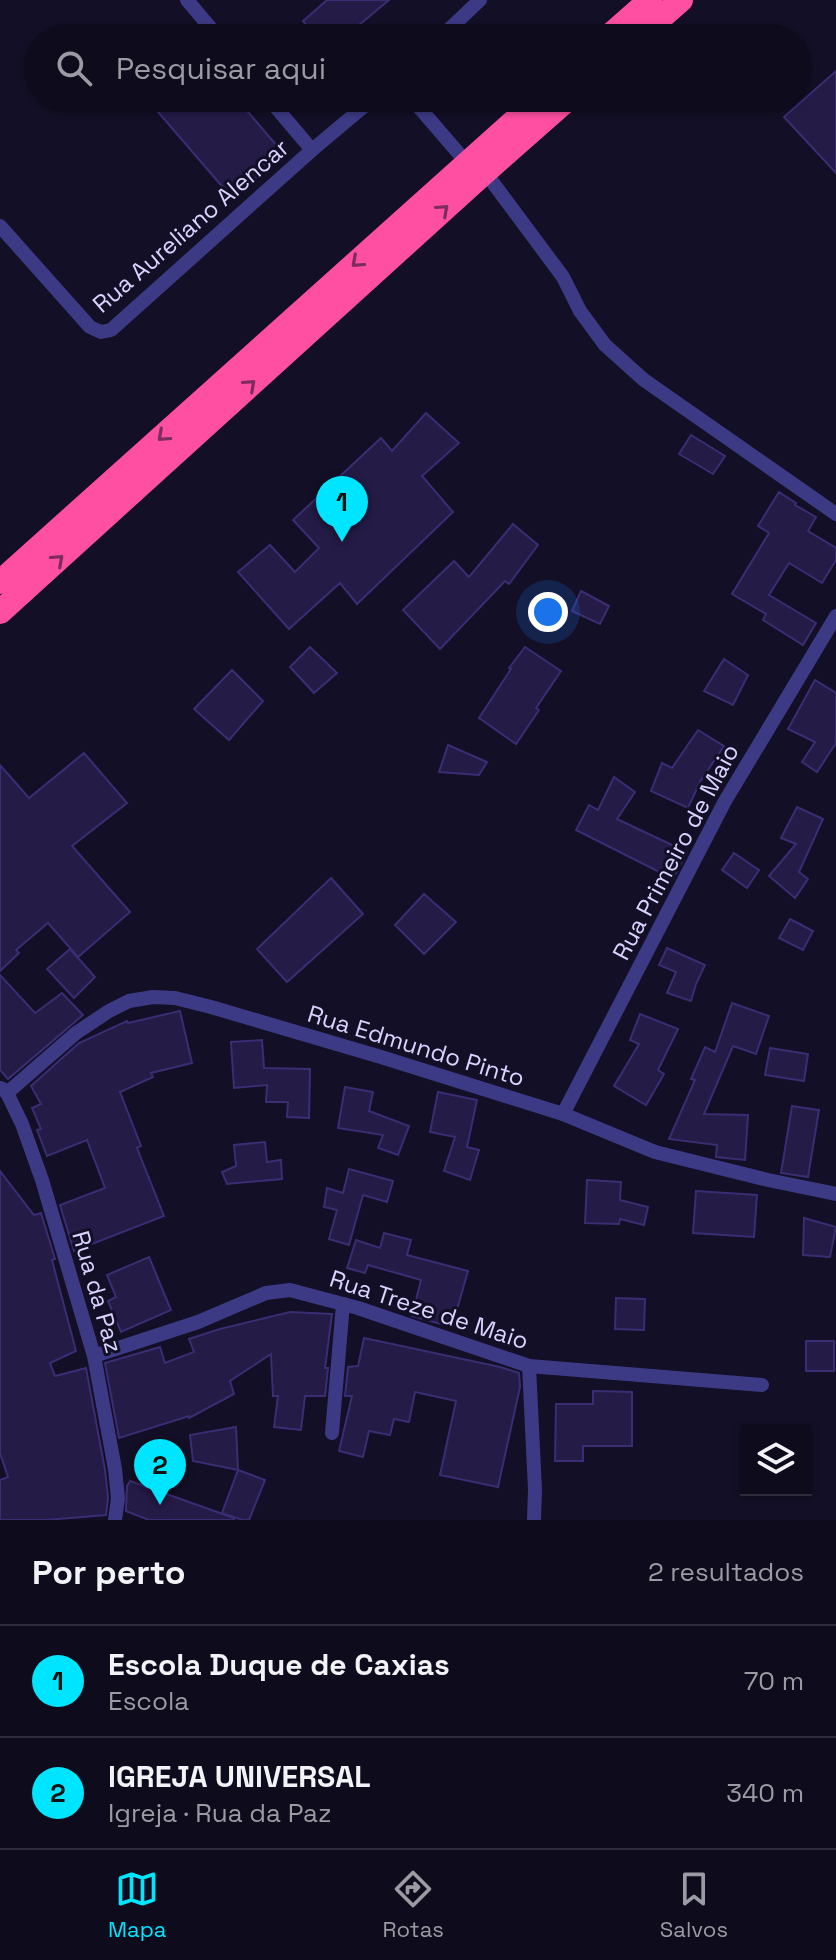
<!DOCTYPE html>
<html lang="pt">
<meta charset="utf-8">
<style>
:root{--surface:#0e0b1c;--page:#1c1929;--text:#f1f3f6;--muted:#9b9ba3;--line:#2e2b3b;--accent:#00e5ff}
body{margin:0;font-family:"Space Grotesk",sans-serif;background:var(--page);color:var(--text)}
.controls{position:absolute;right:24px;bottom:24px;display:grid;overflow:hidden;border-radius:0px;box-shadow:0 2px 6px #0004}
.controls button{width:72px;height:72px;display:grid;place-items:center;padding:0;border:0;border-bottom:2px solid var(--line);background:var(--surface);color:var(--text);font:40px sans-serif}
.you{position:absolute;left:548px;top:612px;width:28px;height:28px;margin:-20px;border:6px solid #fff;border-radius:50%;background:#1a73e8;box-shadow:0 0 0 12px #1a73e833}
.badge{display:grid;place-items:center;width:52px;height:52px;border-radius:50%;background:var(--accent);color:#111;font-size:26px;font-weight:700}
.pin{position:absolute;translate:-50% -66px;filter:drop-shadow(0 2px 4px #0008)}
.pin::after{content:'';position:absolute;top:42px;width:28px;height:24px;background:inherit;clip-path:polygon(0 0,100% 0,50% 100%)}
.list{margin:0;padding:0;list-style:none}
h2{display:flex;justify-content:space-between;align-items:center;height:104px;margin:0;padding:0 32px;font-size:34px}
h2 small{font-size:26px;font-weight:400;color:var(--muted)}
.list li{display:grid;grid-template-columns:52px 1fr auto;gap:24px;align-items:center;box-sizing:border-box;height:112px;padding:0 32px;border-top:2px solid var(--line)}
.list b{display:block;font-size:30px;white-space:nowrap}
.list p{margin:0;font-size:26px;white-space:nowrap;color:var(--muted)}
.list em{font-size:26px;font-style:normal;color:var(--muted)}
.icon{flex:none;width:44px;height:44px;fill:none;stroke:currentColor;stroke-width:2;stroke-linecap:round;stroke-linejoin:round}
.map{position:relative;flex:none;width:836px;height:1520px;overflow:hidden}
.search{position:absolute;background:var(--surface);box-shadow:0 2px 6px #0004;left:24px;right:24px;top:24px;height:88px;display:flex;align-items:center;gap:20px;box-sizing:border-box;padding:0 28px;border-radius:44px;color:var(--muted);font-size:30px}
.sheet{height:328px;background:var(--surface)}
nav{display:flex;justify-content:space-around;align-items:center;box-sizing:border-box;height:112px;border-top:2px solid var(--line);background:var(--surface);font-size:22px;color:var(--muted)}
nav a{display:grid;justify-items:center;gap:4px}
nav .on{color:var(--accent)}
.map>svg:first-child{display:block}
.building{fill:#241b47;stroke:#3b2d73;stroke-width:2}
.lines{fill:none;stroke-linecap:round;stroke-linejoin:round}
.street{stroke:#3d3a85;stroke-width:14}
.highway{stroke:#ff4fa3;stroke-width:24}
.oneway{stroke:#7d2c5e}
.labels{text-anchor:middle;stroke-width:6;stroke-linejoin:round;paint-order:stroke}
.street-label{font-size:24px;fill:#d9d4ff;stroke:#130f26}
</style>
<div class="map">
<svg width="836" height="1520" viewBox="0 0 836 1520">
<rect width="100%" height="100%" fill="#130f26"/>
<g class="building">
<path d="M327,0h62l-30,25 11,13h-52l-15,-17z"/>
<path d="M836,71v102l-52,-56z"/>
<path d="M146,98h90l48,56 -52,44z"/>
<path d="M426,413l33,30 -37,33 31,36 -96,92 -17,-21 -51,46 -51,-57 32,-27 25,27 24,-24 -26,-28 88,-82 11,13z"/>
<path d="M691,435l34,21 -12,18 -34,-20z"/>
<path d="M779,492l17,11 -1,2 21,12 -8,14 28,17v12l-14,23 -33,-20 -20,32 47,28 -13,22 -40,-25 3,-6 -34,-20 37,-61 -11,-7z"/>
<path d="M513,524l25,21 -29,39 -4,-3 -65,68 -37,-39 51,-49 15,16z"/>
<path d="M581,591l28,15 -9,18 -28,-13z"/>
<path d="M310,647l27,26 -23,20 -24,-26z"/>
<path d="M525,647l36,24 -25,37 3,2 -23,34 -37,-26 32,-49 -2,-1z"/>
<path d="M724,659l24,16 -15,30 -29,-14z"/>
<path d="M232,670l31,31 -34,39 -35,-31z"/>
<path d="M815,680l21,13v50l-19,29 -15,-10 13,-20 -27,-13z"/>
<path d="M698,730l26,16 -24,36 -12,26 -37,-17 11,-28 10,5z"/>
<path d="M448,745l39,17 -8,13 -40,-3z"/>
<path d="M84,753l43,50 -55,43 58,66 -52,45 -30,-34 -32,27 3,3 -19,18v-206l29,33z"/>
<path d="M614,777l21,15 -18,27 70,33 -14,27 -97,-49 13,-25 9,5z"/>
<path d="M797,807l26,12 -24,53 9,7 -13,19 -26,-22 27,-32 -15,-6z"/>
<path d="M734,853l25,17 -12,18 -25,-18z"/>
<path d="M331,878l32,36 -76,68 -30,-33z"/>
<path d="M424,894l32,28 -32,32 -29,-29z"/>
<path d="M790,919l23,12 -10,19 -24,-12z"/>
<path d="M667,948l38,17 -9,19 -5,17 -24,-8 9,-21 -17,-7z"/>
<path d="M70,949l25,28 -21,21 -27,-29z"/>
<path d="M0,975l35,38 27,-20 21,22 -75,64 -8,-9z"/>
<path d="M732,1003l37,13 -13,38 -23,-8 -29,68 44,1 -3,45 -29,-3 1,-12 -48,-6 26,-59 -4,-1 14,-32 10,5z"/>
<path d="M180,1011l12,52 -41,10 2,4 -33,15 21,54 -4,2 27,68 -90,35 -14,-46 45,-17 -18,-48 -40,16 -10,-26 4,-1 -9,-21 9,-4 -10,-18 48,-43 48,-22 1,2z"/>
<path d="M640,1014l38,15 -20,41 6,4 -18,31 -32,-19 25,-42 -9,-4z"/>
<path d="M262,1040l2,28 46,1 -1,49 -22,-1 1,-15h-22l1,-17 -33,3 -3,-46z"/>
<path d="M770,1048l38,6 -4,27 -39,-6z"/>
<path d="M345,1087l28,5 -4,19 40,15 -11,29 -20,-7 5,-13 -45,-7z"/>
<path d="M438,1092l39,8 -10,47 12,3 -9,30 -26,-9 11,-34 -25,-5z"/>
<path d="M792,1106l27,4 -11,67 -27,-4z"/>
<path d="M265,1142l2,20 14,-2 1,19 -55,5 -5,-12 14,-6 -2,-21z"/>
<path d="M349,1169l44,12 -6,21 -24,-7 -14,50 -20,-6 8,-29 -13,-3 3,-19 16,5z"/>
<path d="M0,1171l34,44 7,-2 14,46 -3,1 24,91 -26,12 5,13 31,-8 19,102 3,28 -2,17 -60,5h-46v-40l8,-3 -8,-24z"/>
<path d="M587,1180l34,2 -1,18 28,7 -4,18 -24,-6 -1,5 -34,-1z"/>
<path d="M696,1191l61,4 -3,42 -61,-4z"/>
<path d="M804,1218l32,9 -6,30 -27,-2z"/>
<path d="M384,1233l27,7 -4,15 61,16 -16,56 -40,-11 9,-36 -53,-15 -3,8 -18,-5 9,-28 24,8z"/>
<path d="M149,1257l22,53 -50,22 -13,-31 8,-4 -9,-22z"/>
<path d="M616,1298l29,1 -1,31 -29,-1z"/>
<path d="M290,1312l42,2 -7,54h3l-3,28h-20l-4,34 -27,-3 4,-31h-5l-2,-42 -41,27 4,13 -45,24v-2l-70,22 -14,-75 55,-16 5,16 29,-11 -5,-13 31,-10z"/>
<path d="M364,1338l136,29 19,6 1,14 -22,100 -58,-12 16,-74 -41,-9 -6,30 -15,-3 -4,16 -21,-4 -6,26 -24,-6 13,-55h-7l3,-29 10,-1z"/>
<rect x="806" y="1341" width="28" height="30"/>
<path d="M593,1391l39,1v54h-49v15h-28l1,-57h37z"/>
<path d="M236,1427l2,43 -45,-9 -3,-26z"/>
<path d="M238,1470l27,10 -16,40h-7l-20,-7z"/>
<path d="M130,1481l104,37v2h-85l-23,-9 1,-25z"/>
</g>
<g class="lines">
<g class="street">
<path d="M187,0l32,38"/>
<path d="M440,38l40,-38"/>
<path d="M268,98l44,52"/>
<path d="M411,98l56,65"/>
<path d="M485,172l78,105 17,34 25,34 39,35 192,134"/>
<path d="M0,226l90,101 11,5 10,-2 201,-180 62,-52"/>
<path d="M1,1088l6,5 15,31 20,56 52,176 21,113 3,29 -3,22"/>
<path d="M7,1093l69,-60 33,-22 20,-10 24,-4 22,1 36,9 170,50 182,57 92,38 113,28 68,14"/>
<path d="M563,1114l162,-313 111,-185"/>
<path d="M94,1356l104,-34 68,-29 24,-3 68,18 171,58 233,19"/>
<path d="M529,1366l6,124 -1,30"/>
<path d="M332,1433l11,-129"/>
</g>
<g class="highway">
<path d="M607,38l43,-38"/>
<path d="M638,38l43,-38"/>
<path d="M0,582l540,-484"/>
<path d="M0,612l485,-440 84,-74"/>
</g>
</g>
<defs><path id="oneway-chevron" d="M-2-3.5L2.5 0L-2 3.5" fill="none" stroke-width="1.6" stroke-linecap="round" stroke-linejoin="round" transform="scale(2)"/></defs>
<g class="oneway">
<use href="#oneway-chevron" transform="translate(443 210) rotate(-42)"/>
<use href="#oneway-chevron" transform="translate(357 262) rotate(138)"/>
<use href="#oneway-chevron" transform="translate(250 385) rotate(-42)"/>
<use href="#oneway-chevron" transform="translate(163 436) rotate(138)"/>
<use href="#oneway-chevron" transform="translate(58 560) rotate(-42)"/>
</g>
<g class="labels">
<g class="street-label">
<text transform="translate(191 226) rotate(-41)" y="8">Rua Aureliano Alencar</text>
<text transform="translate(676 852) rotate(-62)" y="8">Rua Primeiro de Maio</text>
<text transform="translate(416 1046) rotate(17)" y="8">Rua Edmundo Pinto</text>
<text transform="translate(97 1292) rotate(74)" y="8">Rua da Paz</text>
<text transform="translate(429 1310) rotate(18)" y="8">Rua Treze de Maio</text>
</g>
</g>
</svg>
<div class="controls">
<button><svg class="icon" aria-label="layers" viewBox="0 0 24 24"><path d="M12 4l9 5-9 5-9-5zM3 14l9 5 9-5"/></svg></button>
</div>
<div class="you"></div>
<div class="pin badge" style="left:342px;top:542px">1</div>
<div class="pin badge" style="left:160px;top:1505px">2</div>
<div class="search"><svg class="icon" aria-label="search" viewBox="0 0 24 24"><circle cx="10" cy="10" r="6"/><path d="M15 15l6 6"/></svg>Pesquisar aqui</div>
</div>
<section class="sheet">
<h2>Por perto<small>2 resultados</small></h2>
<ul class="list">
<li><span class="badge">1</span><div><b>Escola Duque de Caxias</b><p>Escola</p></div><em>70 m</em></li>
<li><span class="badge">2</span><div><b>IGREJA UNIVERSAL</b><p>Igreja · Rua da Paz</p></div><em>340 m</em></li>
</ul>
</section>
<nav>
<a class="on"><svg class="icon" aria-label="map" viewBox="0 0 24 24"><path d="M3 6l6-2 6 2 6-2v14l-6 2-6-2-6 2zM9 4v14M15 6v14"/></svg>Mapa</a>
<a><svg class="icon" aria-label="directions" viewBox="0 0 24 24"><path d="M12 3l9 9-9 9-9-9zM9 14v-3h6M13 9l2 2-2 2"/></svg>Rotas</a>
<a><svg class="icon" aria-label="saved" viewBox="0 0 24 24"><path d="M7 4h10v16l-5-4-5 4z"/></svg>Salvos</a>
</nav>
